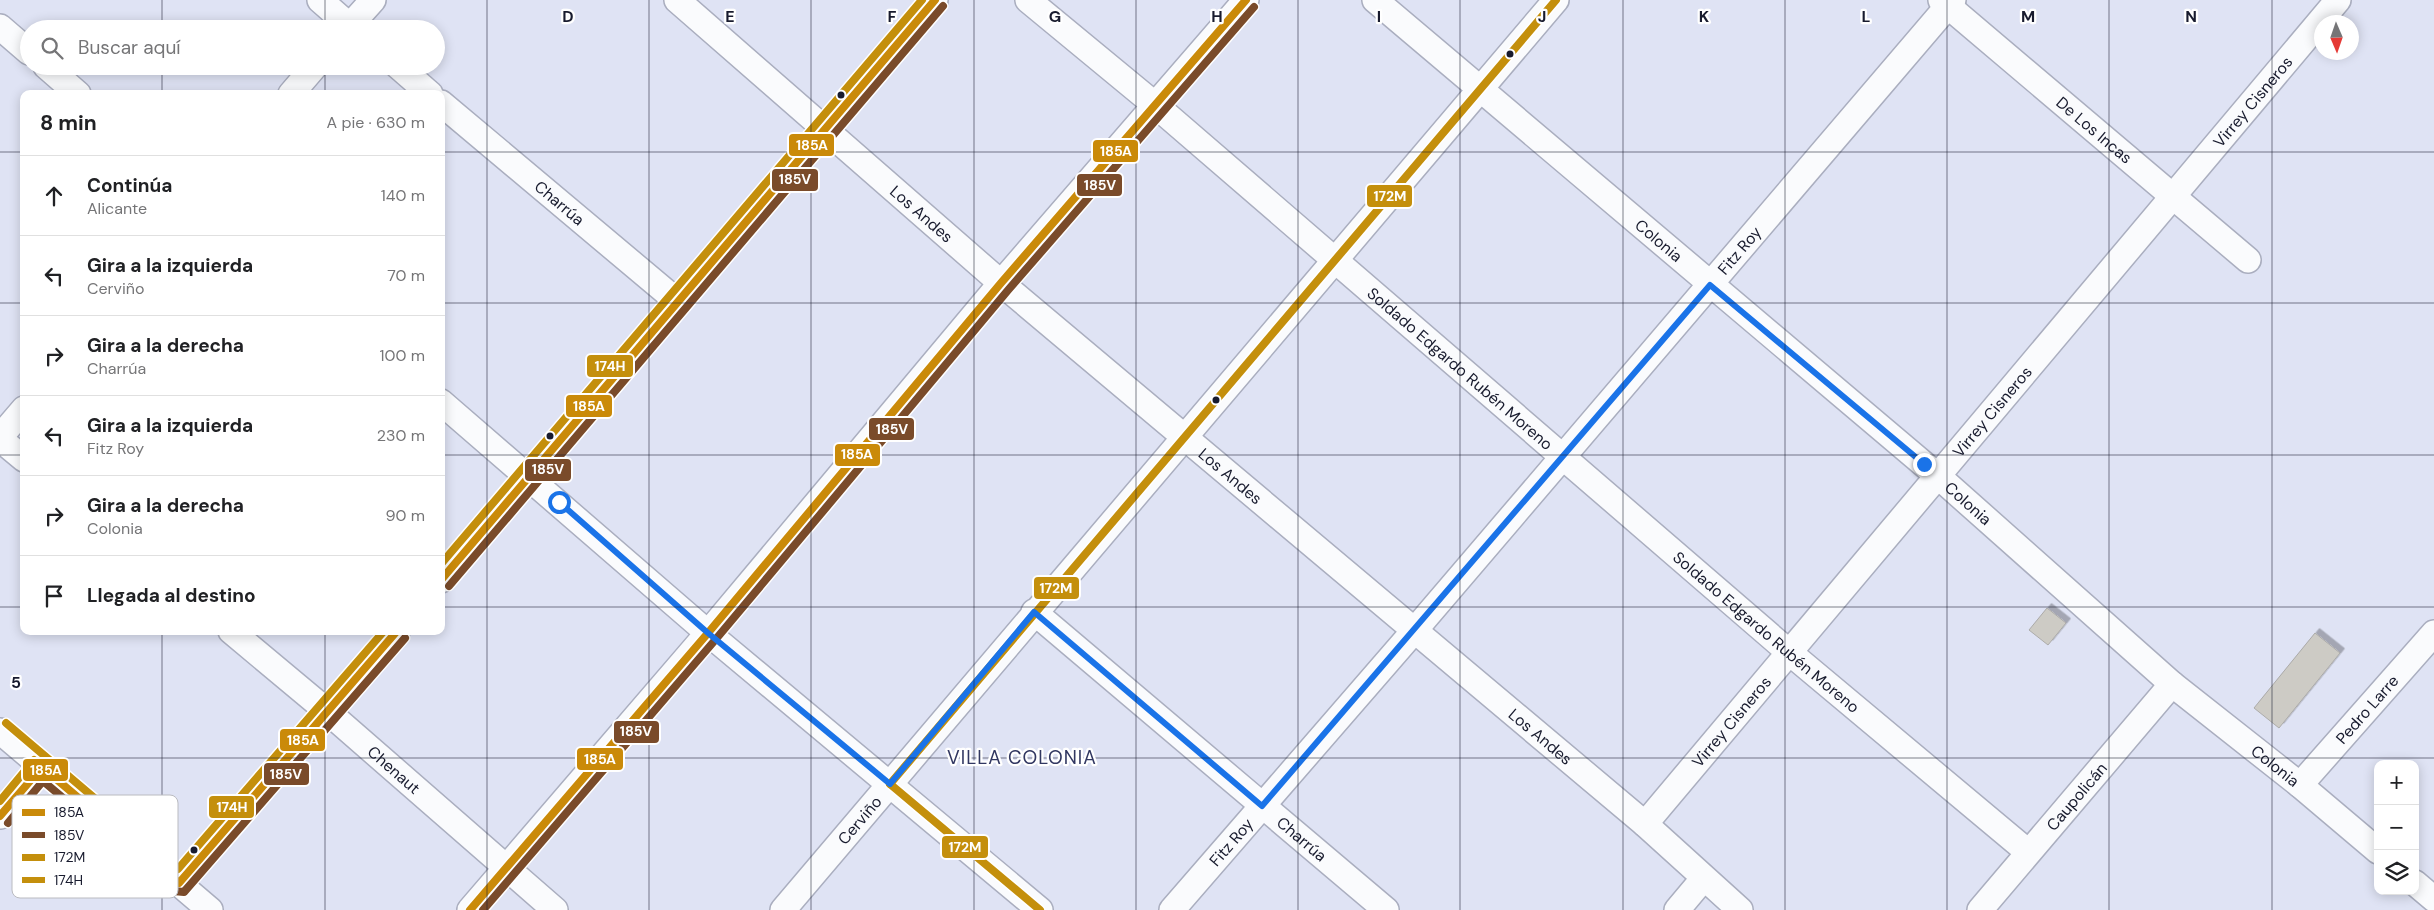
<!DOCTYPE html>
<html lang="es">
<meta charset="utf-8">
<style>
:root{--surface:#fff;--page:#f2f2f2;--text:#202124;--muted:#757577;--line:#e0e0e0}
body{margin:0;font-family:"DM Sans",sans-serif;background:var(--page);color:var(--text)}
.controls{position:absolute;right:15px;bottom:15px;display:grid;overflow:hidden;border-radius:10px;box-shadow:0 2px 12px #0003}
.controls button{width:45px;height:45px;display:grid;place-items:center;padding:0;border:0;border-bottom:1px solid var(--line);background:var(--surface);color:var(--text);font:25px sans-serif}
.compass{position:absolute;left:2314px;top:15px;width:45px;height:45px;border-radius:50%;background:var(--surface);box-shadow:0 2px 12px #0003;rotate:178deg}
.stop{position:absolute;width:15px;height:15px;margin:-11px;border:4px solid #1a73e8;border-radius:50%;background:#fff}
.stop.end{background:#1a73e8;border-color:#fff;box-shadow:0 1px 5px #0008}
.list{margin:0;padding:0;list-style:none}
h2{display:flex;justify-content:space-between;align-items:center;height:65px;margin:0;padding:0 20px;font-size:21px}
h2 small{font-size:16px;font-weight:400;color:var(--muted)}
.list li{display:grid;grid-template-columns:32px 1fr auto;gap:15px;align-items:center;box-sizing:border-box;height:80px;padding:0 20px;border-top:1px solid var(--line)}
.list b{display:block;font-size:19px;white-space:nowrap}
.list p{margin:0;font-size:16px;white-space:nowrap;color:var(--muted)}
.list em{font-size:16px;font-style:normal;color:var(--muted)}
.icon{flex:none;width:28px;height:28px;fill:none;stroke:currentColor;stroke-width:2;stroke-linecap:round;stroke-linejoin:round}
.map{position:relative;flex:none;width:2434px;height:910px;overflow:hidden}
.search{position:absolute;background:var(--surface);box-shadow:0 2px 12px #0003;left:20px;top:20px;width:425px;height:55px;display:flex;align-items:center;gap:12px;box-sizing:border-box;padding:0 18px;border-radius:28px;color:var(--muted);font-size:19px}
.panel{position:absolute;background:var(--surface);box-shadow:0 2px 12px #0003;left:20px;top:90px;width:425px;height:545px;border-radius:10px}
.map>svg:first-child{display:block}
.building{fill:#cdcbc5;stroke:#acaba9;filter:url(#shadow)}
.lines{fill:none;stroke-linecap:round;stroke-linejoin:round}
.minor-casing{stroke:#aaaebf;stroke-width:28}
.minor{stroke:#fafbfd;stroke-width:25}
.bus-1-casing{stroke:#fff;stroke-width:11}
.bus-2-casing{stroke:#fff;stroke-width:11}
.bus-3-casing{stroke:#fff;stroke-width:11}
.bus-4-casing{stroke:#fff;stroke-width:11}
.bus-1{stroke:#ca8a09;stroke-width:8}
.bus-2{stroke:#7a4b2a;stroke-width:8}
.bus-3{stroke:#c48f0c;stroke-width:8}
.bus-4{stroke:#c48f0c;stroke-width:8}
.route{stroke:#1a73e8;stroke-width:6}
.grid{fill:none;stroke:#181b2e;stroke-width:1;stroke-opacity:0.55}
.bus-dot{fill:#181b2e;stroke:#fff;stroke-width:2}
.labels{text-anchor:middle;stroke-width:4.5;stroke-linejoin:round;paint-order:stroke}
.street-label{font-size:16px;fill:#181b2e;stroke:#fff}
.quarter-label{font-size:19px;letter-spacing:1px;fill:#313761;stroke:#fff}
.key{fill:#fff;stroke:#babbc0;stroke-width:1}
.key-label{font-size:14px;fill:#181b2e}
.grid-label{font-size:16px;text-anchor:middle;font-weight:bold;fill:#181b2e;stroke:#fff;stroke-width:4.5;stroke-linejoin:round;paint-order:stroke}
.line-badge{stroke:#fff;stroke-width:2}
.badge-label{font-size:14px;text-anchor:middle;font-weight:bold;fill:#fff}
</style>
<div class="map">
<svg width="2434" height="910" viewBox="0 0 2434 910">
<defs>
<filter id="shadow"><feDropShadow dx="4.5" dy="-4.5" stdDeviation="0" flood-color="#0004"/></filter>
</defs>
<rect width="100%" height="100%" fill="#dfe3f4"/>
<g class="building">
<path d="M2047,608l19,15 -18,22 -19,-15z"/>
<path d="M2315,633l25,20 -61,75 -25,-20z"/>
</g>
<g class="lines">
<defs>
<g id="minor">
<path d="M320,0l33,29"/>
<path id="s1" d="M677,0l324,283 644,541 95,86"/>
<path id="s2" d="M1028,0l126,104 636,549 238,199"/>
<path id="s3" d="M1375,0l564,477 233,207 128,101 78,66"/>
<path id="s4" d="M1941,0l307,260"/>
<path d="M0,27l29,25"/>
<path d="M347,29l26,-29"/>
<path d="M46,66l32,28"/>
<path d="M398,66l32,28"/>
<path d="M291,94l24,-28"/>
<path id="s5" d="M441,103l237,199"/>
<path d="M441,402l267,231 332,277"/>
<path d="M0,437l24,-28"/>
<path d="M0,439l24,20"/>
<path d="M441,580l494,-580"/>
<path id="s6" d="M1034,612l352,298"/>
<path id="s7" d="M231,631l97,81 227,198"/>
<path d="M0,731l210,179"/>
<path id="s8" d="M2300,785l134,-152"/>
<path d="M0,816l42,-49"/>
<path id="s9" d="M1645,824l693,-824"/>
<path d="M179,883l218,-252"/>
<path d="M2415,883l19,16"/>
<path d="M470,910l238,-277 293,-350 245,-283"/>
<path id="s10" d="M783,910l773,-910"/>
<path id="s11" d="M1172,910l242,-279 539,-631"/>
<path d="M1677,910l26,-31"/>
<path id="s12" d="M1980,910l192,-226"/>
</g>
</defs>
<use href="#minor" class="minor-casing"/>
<use href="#minor" class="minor"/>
<defs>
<g id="bus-1">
<path d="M441,580l494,-580"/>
<path d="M0,816l42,-49 137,116 218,-252"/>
<path d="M470,910l238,-277 293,-350 245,-283"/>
</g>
<g id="bus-2">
<path d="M449,586l494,-580"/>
<path d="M8,823l35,-42 130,110 11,1 221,-254"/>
<path d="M483,910l233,-271 293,-350 245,-282"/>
</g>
<g id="bus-3">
<path d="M890,784l666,-784"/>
<path d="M890,784l150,126"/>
</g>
<g id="bus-4">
<path d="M441,564l481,-564"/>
<path d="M6,723l172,146 206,-238"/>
<path d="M0,801l34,-41"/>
</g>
</defs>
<use href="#bus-1" class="bus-1-casing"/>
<use href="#bus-2" class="bus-2-casing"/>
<use href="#bus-3" class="bus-3-casing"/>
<use href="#bus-4" class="bus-4-casing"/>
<use href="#bus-1" class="bus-1"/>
<use href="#bus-2" class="bus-2"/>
<use href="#bus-3" class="bus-3"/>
<use href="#bus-4" class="bus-4"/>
</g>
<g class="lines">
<path class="route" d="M559,502l149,131 182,151 144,-172 228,194 448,-521 214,179"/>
</g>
<path class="grid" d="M162,0v29M325,0v29M487,0v910M649,0v910M811,0v910M974,0v910M1136,0v910M1298,0v910M1460,0v910M1623,0v910M1785,0v910M1947,0v910M2109,0v910M2272,0v910M162,66v28M325,66v28M0,152h24M441,152h1993M0,303h24M441,303h1993M0,455h24M441,455h1993M0,607h24M441,607h1993M162,631v279M325,631v279M0,758h2434"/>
<g class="bus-dot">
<circle cx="1510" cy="54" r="4.5"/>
<circle cx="841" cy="95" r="4.5"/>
<circle cx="1216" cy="400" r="4.5"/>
<circle cx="550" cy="436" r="4.5"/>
<circle cx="194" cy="850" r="4.5"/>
</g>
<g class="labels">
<g class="street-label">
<text dy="6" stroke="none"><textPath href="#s9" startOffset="944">Virrey Cisneros</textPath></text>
<text dy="6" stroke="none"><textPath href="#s4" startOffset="201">De Los Incas</textPath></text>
<text dy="6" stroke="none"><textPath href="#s5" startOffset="155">Charrúa</textPath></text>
<text dy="6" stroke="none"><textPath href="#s1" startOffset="325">Los Andes</textPath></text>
<text dy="6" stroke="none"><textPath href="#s3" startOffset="372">Colonia</textPath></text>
<text dy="6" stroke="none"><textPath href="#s11" startOffset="870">Fitz Roy</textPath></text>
<text dy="6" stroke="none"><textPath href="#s2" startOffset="568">Soldado Edgardo Rubén Moreno</textPath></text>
<text dy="6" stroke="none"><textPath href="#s9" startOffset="539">Virrey Cisneros</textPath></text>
<text dy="6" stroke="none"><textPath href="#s1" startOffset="730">Los Andes</textPath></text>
<text dy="6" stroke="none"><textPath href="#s3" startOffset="778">Colonia</textPath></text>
<text dy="6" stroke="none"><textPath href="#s2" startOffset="972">Soldado Edgardo Rubén Moreno</textPath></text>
<text dy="6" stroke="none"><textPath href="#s8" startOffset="101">Pedro Larre</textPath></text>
<text dy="6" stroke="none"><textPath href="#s9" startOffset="134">Virrey Cisneros</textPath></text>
<text dy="6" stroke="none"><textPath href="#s1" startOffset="1135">Los Andes</textPath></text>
<text dy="6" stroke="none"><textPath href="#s3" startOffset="1182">Colonia</textPath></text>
<text dy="6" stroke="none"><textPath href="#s7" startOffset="214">Chenaut</textPath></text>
<text dy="6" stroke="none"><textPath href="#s12" startOffset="149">Caupolicán</textPath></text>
<text dy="6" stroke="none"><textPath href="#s10" startOffset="118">Cerviño</textPath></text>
<text dy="6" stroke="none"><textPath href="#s6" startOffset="351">Charrúa</textPath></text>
<text dy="6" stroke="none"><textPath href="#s11" startOffset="90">Fitz Roy</textPath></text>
</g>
<g class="quarter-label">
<text x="1022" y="764">VILLA COLONIA</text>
</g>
</g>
<rect x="12" y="795" width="166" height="103" rx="8" class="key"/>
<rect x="22" y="809" width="23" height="7" fill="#ca8a09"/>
<rect x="22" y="832" width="23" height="6" fill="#7a4b2a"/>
<rect x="22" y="854" width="23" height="7" fill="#c48f0c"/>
<rect x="22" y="877" width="23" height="6" fill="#c48f0c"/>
<g class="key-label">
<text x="54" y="817">185A</text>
<text x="54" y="840">185V</text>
<text x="54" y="862">172M</text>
<text x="54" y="885">174H</text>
</g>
<g class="grid-label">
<text x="568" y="22">D</text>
<text x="730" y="22">E</text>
<text x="892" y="22">F</text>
<text x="1055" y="22">G</text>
<text x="1217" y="22">H</text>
<text x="1379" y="22">I</text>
<text x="1542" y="22">J</text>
<text x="1704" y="22">K</text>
<text x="1866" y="22">L</text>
<text x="2028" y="22">M</text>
<text x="2191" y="22">N</text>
<text x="16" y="688">5</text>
</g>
<g class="line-badge">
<rect x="788" y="133" width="47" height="24" rx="5" fill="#ca8a09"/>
<rect x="1092" y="139" width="47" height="24" rx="5" fill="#ca8a09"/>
<rect x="771" y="168" width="48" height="24" rx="5" fill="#7a4b2a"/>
<rect x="1076" y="173" width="47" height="24" rx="5" fill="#7a4b2a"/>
<rect x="1366" y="184" width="47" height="24" rx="5" fill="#c48f0c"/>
<rect x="586" y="354" width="48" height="24" rx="5" fill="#c48f0c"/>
<rect x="565" y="394" width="48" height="24" rx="5" fill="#ca8a09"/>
<rect x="868" y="417" width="47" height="24" rx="5" fill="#7a4b2a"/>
<rect x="834" y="443" width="47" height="24" rx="5" fill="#ca8a09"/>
<rect x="524" y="458" width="48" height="24" rx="5" fill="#7a4b2a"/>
<rect x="1033" y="576" width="47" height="24" rx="5" fill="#c48f0c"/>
<rect x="613" y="720" width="47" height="24" rx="5" fill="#7a4b2a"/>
<rect x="279" y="728" width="47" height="24" rx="5" fill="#ca8a09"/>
<rect x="576" y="747" width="48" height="24" rx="5" fill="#ca8a09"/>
<rect x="22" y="758" width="47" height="24" rx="5" fill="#ca8a09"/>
<rect x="263" y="762" width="47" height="24" rx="5" fill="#7a4b2a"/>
<rect x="208" y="795" width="47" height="24" rx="5" fill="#c48f0c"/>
<rect x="941" y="835" width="48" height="24" rx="5" fill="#c48f0c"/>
</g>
<g class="badge-label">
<text x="812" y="150">185A</text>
<text x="1116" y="156">185A</text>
<text x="795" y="184">185V</text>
<text x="1100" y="190">185V</text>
<text x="1390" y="201">172M</text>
<text x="610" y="371">174H</text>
<text x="589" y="411">185A</text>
<text x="892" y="434">185V</text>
<text x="857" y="459">185A</text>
<text x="548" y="474">185V</text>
<text x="1056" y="593">172M</text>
<text x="636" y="736">185V</text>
<text x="303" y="745">185A</text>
<text x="600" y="764">185A</text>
<text x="46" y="775">185A</text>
<text x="286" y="779">185V</text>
<text x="232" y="812">174H</text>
<text x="965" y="852">172M</text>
</g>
</svg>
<div class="controls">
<button>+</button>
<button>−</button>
<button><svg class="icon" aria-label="layers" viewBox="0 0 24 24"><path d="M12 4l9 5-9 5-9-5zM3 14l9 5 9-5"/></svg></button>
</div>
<svg class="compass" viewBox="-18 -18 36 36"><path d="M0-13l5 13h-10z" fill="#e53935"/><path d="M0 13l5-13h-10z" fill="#757577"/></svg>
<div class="stop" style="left:559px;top:502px"></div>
<div class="stop end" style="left:1924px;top:464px"></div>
<div class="search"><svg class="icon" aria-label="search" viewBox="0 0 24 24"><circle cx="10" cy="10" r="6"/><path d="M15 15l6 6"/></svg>Buscar aquí</div>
<section class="panel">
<h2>8 min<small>A pie · 630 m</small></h2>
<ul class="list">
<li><svg class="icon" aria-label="ahead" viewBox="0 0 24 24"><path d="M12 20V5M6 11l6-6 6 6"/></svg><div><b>Continúa</b><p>Alicante</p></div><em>140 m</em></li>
<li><svg class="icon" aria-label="left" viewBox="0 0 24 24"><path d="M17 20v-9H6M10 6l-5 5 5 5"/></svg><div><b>Gira a la izquierda</b><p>Cerviño</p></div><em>70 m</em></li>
<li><svg class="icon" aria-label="right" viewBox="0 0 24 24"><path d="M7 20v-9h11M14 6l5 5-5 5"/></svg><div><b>Gira a la derecha</b><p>Charrúa</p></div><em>100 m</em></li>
<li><svg class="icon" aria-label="left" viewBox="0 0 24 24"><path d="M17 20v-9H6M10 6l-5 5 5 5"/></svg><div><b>Gira a la izquierda</b><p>Fitz Roy</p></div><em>230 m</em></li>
<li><svg class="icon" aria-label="right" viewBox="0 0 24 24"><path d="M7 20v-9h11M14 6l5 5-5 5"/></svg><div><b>Gira a la derecha</b><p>Colonia</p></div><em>90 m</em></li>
<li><svg class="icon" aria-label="arrive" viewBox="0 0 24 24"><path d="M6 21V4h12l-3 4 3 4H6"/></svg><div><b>Llegada al destino</b></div></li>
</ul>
</section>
</div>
